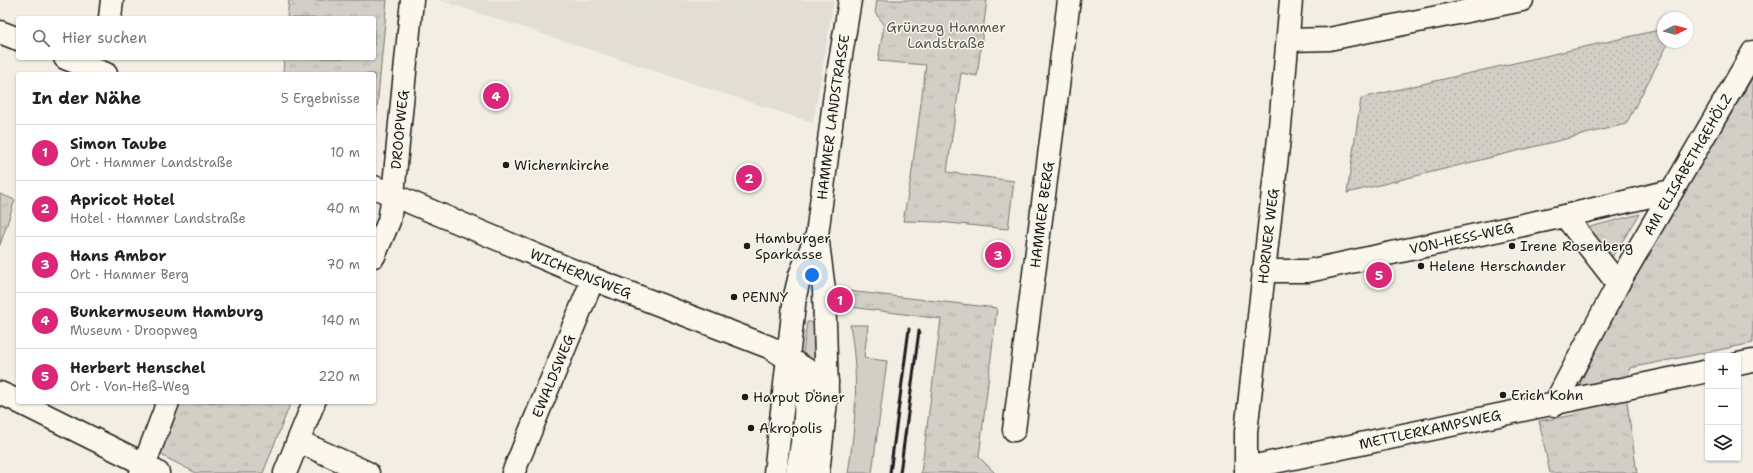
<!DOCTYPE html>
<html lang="de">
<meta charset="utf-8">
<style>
:root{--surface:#fff;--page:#f6f6f6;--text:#222;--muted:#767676;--line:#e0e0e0;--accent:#db2777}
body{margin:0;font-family:"Shantell Sans",sans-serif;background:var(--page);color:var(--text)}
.controls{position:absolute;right:12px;bottom:12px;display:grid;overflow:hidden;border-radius:4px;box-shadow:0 1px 3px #0004}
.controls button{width:36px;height:36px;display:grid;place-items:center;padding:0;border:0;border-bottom:1px solid var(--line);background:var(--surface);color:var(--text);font:20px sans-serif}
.compass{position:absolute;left:1657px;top:12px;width:36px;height:36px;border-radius:50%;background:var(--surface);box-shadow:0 1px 3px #0004;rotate:84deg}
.you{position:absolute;left:812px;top:275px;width:14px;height:14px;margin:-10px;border:3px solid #fff;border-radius:50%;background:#1a73e8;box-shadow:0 0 0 6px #1a73e833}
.badge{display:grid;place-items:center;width:26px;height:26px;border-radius:50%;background:var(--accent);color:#fff;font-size:13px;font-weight:700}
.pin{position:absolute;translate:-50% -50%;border:2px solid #fff;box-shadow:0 1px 4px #0006}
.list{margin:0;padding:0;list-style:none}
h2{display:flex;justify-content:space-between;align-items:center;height:52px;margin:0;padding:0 16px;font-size:17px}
h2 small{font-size:13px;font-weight:400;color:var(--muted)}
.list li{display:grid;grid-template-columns:26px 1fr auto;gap:12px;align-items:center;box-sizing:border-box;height:56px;padding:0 16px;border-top:1px solid var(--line)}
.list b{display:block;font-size:15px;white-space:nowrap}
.list p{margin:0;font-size:13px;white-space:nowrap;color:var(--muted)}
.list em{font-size:13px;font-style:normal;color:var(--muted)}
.icon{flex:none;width:22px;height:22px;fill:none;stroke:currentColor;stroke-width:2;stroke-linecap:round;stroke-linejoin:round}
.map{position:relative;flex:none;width:1753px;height:473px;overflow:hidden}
.search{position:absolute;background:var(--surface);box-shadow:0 1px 3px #0004;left:16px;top:16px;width:360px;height:44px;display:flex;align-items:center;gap:10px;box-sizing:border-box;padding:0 14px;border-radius:4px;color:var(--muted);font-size:15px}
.panel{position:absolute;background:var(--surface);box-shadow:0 1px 3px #0004;left:16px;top:72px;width:360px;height:332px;border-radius:4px}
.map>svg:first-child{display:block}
.built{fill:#e2ded5}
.grass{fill:#d2cfc6;stroke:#777671}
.park{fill:url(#park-tufts);stroke:#777671}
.garden{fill:url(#garden-dots);stroke:#777671}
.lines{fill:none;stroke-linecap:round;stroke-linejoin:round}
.minor-casing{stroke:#1c1c1c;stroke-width:25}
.major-casing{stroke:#1c1c1c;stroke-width:25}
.minor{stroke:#fbf7ec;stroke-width:22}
.major{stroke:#fbf7ec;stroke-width:22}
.rail{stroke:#1c1c1c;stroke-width:3}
.poi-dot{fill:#1c1c1c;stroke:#fbf7ec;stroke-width:1.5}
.labels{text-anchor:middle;stroke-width:3;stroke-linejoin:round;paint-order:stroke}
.park-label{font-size:14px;fill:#53524f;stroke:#fbf7ec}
.street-label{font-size:14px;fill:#1c1c1c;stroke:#fbf7ec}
.poi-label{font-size:14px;fill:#1c1c1c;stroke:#fbf7ec;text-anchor:start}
</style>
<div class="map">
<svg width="1753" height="473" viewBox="0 0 1753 473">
<defs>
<pattern id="park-tufts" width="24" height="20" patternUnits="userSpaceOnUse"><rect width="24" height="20" fill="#d2cfc6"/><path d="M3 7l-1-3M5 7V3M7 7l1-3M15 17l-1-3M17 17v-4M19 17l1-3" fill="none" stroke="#b4b1aa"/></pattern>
<pattern id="garden-dots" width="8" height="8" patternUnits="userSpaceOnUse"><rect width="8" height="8" fill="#d2cfc6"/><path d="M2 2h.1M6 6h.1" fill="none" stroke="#b4b1aa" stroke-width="1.8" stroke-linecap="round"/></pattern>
</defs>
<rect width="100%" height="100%" fill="#f2eee4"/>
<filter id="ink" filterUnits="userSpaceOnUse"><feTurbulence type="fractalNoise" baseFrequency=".025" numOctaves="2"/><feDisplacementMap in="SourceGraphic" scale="8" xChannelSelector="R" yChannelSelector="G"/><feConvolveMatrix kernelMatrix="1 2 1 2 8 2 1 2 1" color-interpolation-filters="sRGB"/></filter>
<g filter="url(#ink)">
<path class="built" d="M439,0h395l-21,123z"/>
<g class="grass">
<path d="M807,322h7l1,44 -13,-6z"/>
<path d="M850,325h18l-4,33 23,3 -15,112h-24c8,-51 11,-97 2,-148z"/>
</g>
<g class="park">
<path d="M289,0h98l-13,141v-67h-91l1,-16h90v-40h-87z"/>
<path d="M877,0h110l-10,76 -16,-3 -14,99 67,9 -6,48 -69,-7 -36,-1 8,-43 15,-113 -48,-4 6,-37 -9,-11z"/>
<path d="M1753,77v266l-123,25 -5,20 12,85h-87l-11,-52 35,-6 6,-31 48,-99z"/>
<path d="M0,194l15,6 -15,45z"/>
<path d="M1640,214l-30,46 -24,-32z"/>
<path d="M848,291l149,17 -18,149 16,16h-74l20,-154 -90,-12z"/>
<path d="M177,402h114l-28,71h-67l-39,-20z"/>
</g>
<path class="garden" d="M1663,29v13h6l-43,82 -279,69 14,-95z"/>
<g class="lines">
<defs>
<g id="minor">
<path d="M110,18l2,-18"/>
<path d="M0,32l18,7"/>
<path d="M1289,40l40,-1 193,-39"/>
<path d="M65,58l41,16"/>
<path id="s1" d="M374,187l219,92 176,68 58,35"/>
<path d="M1565,216l53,68"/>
<path id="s2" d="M374,256l15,-35 4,-26 19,-195"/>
<path id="s3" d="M1263,271h45l257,-55 106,-25"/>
<path d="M1738,364l15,-3"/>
<path d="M0,393l18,8"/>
<path d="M19,402l125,62 14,9"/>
<path id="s4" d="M1554,405l64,-121 135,-232"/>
<path id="s5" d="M1014,430l55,-430"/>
<path d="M298,441l70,32"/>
<path id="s6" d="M1246,468l462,-97"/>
<path d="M141,473l27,-71"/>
<path d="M285,473l29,-71"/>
<path id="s7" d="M513,473l80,-194"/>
<path id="s8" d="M1246,473v-41l33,-294 12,-138"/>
</g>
<g id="major">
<path d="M788,358c28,33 15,76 9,115"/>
<path d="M775,473l20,-177 5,-21 17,-40"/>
<path id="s9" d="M818,473l9,-81 -3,-102 -7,-55 19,-149 14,-86"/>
</g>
</defs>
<use href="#minor" class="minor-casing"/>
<use href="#major" class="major-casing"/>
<use href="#minor" class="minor"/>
<use href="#major" class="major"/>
<g class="rail">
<path d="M890,473l19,-144"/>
<path d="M900,473l19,-142"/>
</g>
</g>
</g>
<g class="poi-dot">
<circle cx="506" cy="165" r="4"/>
<circle cx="747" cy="246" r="4"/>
<circle cx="1512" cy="246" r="4"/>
<circle cx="1421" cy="266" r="4"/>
<circle cx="734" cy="297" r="4"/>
<circle cx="1503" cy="395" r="4"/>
<circle cx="745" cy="397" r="4"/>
<circle cx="751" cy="428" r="4"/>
</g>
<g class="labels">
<g class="park-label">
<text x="946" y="32">Grünzug Hammer<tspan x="946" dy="16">Landstraße</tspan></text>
</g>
<g class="street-label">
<text dy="5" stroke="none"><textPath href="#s9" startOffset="358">HAMMER LANDSTRASSE</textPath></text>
<text dy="5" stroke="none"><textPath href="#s2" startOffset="130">DROOPWEG</textPath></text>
<text dy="5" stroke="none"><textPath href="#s4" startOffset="275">AM ELISABETHGEHÖLZ</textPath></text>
<text dy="5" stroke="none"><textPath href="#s5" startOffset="217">HAMMER BERG</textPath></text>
<text dy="5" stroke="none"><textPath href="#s8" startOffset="238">HORNER WEG</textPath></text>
<text dy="5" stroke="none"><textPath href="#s3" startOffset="202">VON-HESS-WEG</textPath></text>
<text dy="5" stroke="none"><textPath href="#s1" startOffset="224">WICHERNSWEG</textPath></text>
<text dy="5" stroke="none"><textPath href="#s7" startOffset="105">EWALDSWEG</textPath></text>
<text dy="5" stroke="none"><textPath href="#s6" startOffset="188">METTLERKAMPSWEG</textPath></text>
</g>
<g class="poi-label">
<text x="514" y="170">Wichernkirche</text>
<text x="755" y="243">Hamburger<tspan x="755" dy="16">Sparkasse</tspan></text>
<text x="1520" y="251">Irene Rosenberg</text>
<text x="1429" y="271">Helene Herschander</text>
<text x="742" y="302">PENNY</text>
<text x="1511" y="400">Erich Kohn</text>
<text x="753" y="402">Harput Döner</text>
<text x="759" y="433">Akropolis</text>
</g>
</g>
</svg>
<div class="controls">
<button>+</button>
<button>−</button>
<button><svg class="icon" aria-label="layers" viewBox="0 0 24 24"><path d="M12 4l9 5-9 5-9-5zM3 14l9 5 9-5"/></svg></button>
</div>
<svg class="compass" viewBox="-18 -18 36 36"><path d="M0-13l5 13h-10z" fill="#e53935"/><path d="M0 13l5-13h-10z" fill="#767676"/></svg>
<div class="you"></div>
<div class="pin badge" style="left:840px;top:300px">1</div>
<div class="pin badge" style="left:749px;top:178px">2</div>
<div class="pin badge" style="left:998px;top:255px">3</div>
<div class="pin badge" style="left:496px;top:96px">4</div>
<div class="pin badge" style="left:1379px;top:275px">5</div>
<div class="search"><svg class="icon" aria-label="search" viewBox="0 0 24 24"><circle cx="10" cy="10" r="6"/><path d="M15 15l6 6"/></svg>Hier suchen</div>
<section class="panel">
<h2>In der Nähe<small>5 Ergebnisse</small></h2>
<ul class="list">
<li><span class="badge">1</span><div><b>Simon Taube</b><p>Ort · Hammer Landstraße</p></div><em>10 m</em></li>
<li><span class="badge">2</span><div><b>Apricot Hotel</b><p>Hotel · Hammer Landstraße</p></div><em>40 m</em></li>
<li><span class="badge">3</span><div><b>Hans Ambor</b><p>Ort · Hammer Berg</p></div><em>70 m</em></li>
<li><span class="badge">4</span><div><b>Bunkermuseum Hamburg</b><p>Museum · Droopweg</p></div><em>140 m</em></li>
<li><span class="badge">5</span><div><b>Herbert Henschel</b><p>Ort · Von-Heß-Weg</p></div><em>220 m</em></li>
</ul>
</section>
</div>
